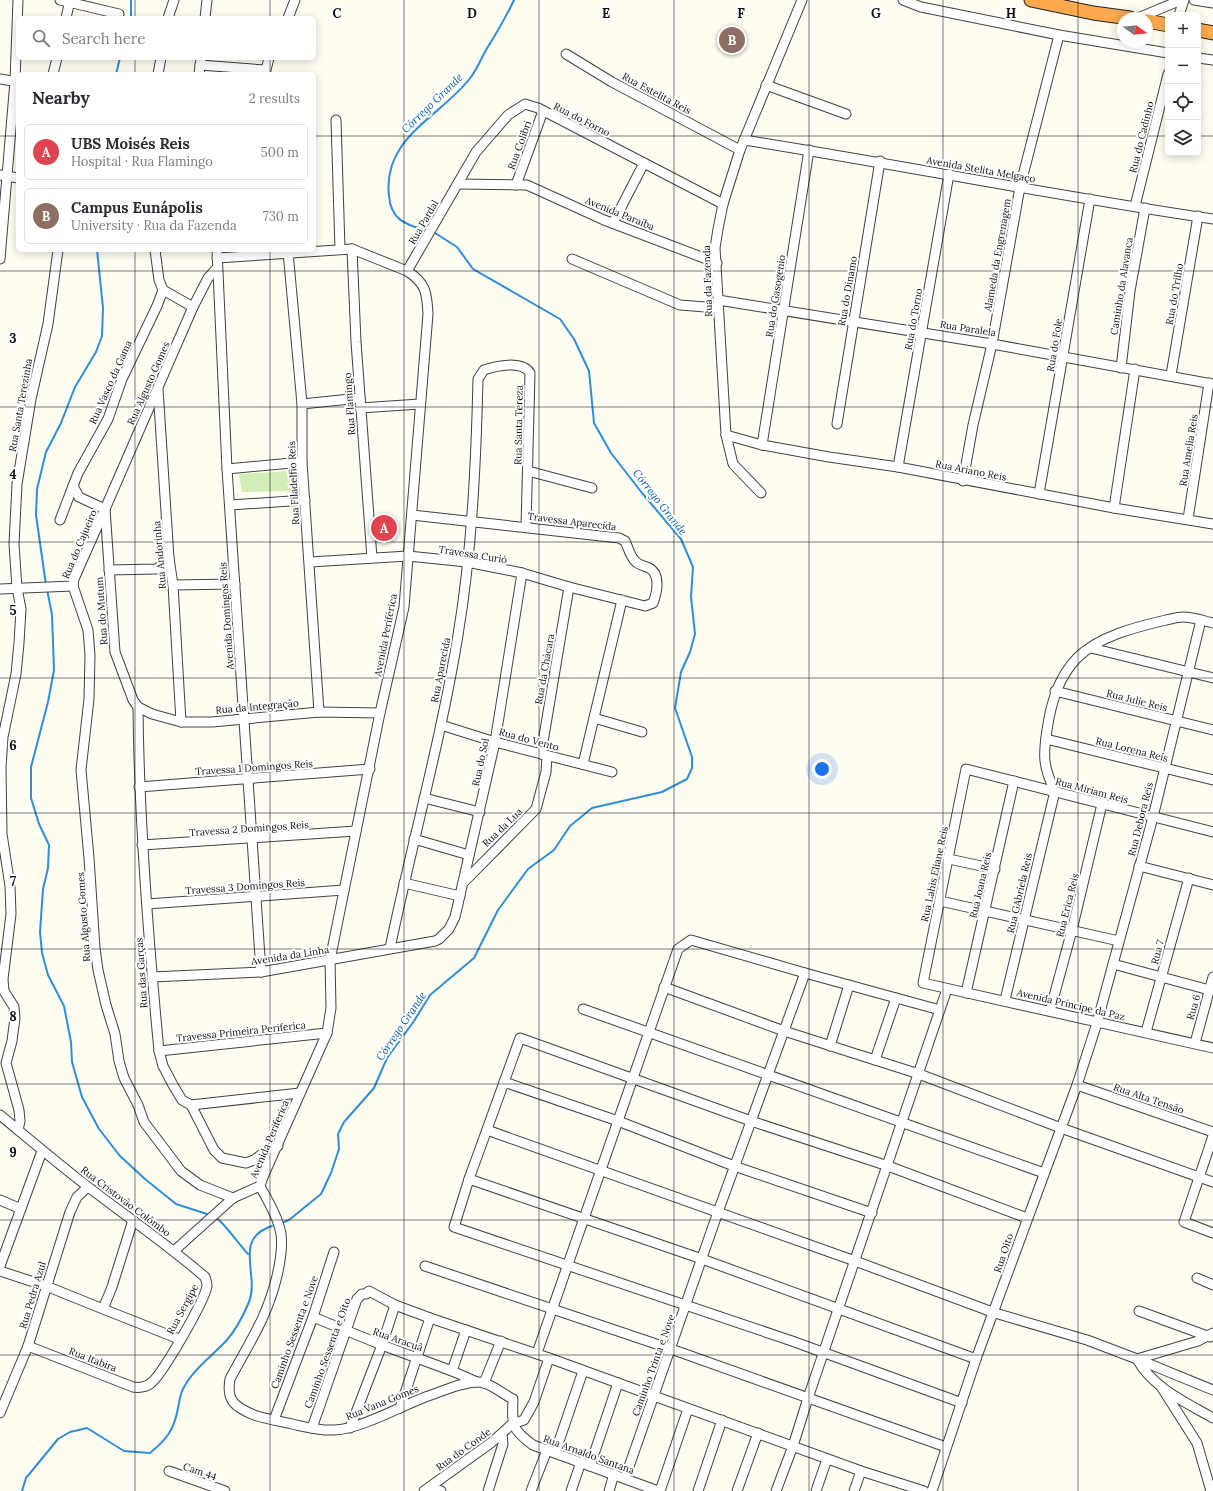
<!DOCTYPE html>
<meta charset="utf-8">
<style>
:root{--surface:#fff;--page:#f7f7f7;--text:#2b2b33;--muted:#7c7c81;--line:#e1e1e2;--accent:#7c3aed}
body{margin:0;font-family:Lora,serif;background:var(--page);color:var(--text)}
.controls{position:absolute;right:12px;top:12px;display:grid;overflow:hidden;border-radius:6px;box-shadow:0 2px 10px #0003}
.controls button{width:36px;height:36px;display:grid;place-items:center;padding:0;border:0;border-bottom:1px solid var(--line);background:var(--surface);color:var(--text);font:20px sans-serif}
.compass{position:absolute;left:1117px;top:12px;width:36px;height:36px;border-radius:50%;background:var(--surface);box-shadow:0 2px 10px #0003;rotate:105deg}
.you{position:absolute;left:822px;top:769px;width:14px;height:14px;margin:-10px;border:3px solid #fff;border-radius:50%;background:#1a73e8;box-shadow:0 0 0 6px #1a73e833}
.badge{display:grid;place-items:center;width:26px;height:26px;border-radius:50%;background:var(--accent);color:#fff;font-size:13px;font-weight:700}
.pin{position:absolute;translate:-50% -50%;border:2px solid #fff;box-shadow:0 1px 4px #0006}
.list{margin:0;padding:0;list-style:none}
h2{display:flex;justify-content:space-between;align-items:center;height:52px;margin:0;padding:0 16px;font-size:17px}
h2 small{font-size:13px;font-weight:400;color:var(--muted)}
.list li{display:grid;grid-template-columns:26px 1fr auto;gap:12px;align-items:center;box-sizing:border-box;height:56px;margin:0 8px 8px;padding:0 8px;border:1px solid var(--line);border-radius:6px}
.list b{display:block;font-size:15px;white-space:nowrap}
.list p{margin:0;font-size:13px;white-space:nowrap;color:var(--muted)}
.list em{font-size:13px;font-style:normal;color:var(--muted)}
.icon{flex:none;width:22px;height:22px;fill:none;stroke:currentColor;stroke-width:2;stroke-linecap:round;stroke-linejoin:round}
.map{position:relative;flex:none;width:1213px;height:1491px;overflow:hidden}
.search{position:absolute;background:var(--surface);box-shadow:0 2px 10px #0003;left:16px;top:16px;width:300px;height:44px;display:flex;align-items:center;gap:10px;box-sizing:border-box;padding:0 14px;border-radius:6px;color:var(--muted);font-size:15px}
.panel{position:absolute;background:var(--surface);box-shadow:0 2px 10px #0003;left:16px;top:72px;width:300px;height:180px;border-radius:6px}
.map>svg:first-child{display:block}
.green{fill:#d0eeb6}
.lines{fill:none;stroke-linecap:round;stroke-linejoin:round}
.stream{stroke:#2f8dda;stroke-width:2}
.minor-casing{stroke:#424242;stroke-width:11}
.highway-casing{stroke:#202020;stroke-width:15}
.minor{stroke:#fff;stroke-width:9}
.highway{stroke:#ffa94f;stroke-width:13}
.grid{fill:none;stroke:#0f0f0f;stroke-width:1;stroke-opacity:0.55}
.labels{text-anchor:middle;stroke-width:4;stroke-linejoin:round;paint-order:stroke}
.street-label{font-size:10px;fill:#0f0f0f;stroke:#fff}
.water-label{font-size:11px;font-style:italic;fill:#0b5eae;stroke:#fff}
.grid-label{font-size:13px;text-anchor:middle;font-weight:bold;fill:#0f0f0f;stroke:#fff;stroke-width:4;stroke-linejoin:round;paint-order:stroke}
</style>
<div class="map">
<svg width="1213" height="1491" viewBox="0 0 1213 1491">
<rect width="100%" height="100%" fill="#fffdf1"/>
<path class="green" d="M292,471l2,20 -52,1 -3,-18z"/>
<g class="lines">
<g class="stream">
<path d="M131,18v-18"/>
<path d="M116,74l4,-16"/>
<path d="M424,230c-20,-6 -33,-11 -35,-34 -7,-59 52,-79 82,-119 6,-8 10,-18 15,-27 10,-16 20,-33 28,-50"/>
<path d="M46,585l-10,-70 1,-26 9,-37 15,-29 14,-36 21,-35 6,-16 1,-28 -6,-58"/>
<path d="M47,589l5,26 2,55 -6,32 -17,65v31l8,26 10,21 -1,23 -5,21 -3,43 2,21 6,22 16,31 7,36 1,20 10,35 17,32 21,27 25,23 31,25 34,11"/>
<path d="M216,1218c6,2 25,29 32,36"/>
<path d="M284,1222l5,-2 32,-26 10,-21 8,-24 -1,-15 6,-12 30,-34 13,-30 27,-37 16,-26 44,-37 24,-48 30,-41 26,-19 16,-24 22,-18 70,-16 25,-13 5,-11v-11l-17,-49 6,-36 9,-20 5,-18 -4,-37 2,-30 -12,-28 -39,-46 -31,-40 -17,-30 -5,-52 -15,-32 -14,-20 -87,-50 -16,-22 -22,-14"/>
<path d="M22,1491l4,-13 32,-39 12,-7 17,-4 37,23 26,2c17,-14 24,-23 28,-45 1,-5 2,-12 4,-17 10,-21 29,-34 44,-50 9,-10 18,-27 23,-39 11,-28 -17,-63 23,-76"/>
</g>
<defs>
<g id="minor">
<path d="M60,0l59,14"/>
<path d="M903,0l18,7 138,28 109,18"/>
<path d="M1194,0l19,3"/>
<path d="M1179,15l5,-15"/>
<path d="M66,18l4,-18"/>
<path d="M168,18l6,-18"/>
<path d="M205,18l2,-18"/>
<path d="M288,18l7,-18"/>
<path d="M1138,18l43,-18"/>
<path d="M566,54l46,28 128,68"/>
<path d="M1198,58l15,2"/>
<path d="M200,65l65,5"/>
<path d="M53,74l4,-16"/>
<path d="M158,74l3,-16"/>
<path d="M199,74l2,-16"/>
<path d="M265,74l4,-16"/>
<path d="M0,79l18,3"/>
<path d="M766,85l80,29"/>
<path d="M336,120l4,129"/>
<path d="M744,140c157,25 312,56 469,79"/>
<path d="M0,175l18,3"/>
<path d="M458,184l69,1 77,35 113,43"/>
<path d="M516,185l27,-74"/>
<path d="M1135,206l33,-132"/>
<path d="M613,223l31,-60"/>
<path d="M352,249l4,93 16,216"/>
<path d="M217,250l10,219 34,503"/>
<path d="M288,252l14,152v58l17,250"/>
<path d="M217,258l135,-9 55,22c19,12 20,22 21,43l-24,293 -24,106 -50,247 1,48 -4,25 -64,144 -3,9c8,15 18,31 21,48 2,14 -1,29 -4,42 -10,42 -28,67 -47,103 -4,22 5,28 24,36 12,4 25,6 38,9 14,3 28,7 42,6 28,-1 70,-26 97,-35 15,-5 31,-13 47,-13 12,0 24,12 35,17 -1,26 -2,30 20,46l125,46"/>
<path d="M0,259l15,-178 3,-81"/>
<path d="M572,259l108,46 38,3"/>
<path d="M407,271l69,-119 32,-37 17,-11 13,4 185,96"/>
<path d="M163,290l30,17"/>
<path d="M718,300l274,44 221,40"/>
<path d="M1121,368l9,-77 15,-83"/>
<path d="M1171,375l27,-159"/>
<path d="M158,389l11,169 4,27 8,137"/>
<path d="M302,404l58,-6"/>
<path d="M360,408l60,-4"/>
<path d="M837,424l43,-263"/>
<path d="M726,435l36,10 67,12 69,10 216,41 99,16"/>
<path d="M762,445l47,-295"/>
<path d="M898,467l51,-293"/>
<path d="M227,469l75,-7"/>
<path d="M528,471l64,17"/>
<path d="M963,481l10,-56 19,-81 28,-157 39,-152"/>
<path d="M73,486l6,11 26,12"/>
<path d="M761,493l-28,-29 -7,-29 -11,-187 3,-19 5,-25 17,-54 62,-150"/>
<path d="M1039,494l51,-295"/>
<path d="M230,505l75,-5"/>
<path d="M1114,508l21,-139"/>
<path d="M105,509l10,143 18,48 5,7 14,7 29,8h31l107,-10 61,1"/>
<path d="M1188,519l21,-136"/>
<path d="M60,520l18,-47 30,-54 14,-40 35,-73 6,-16 -4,-10 -4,-30"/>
<path d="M310,562l98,-6 59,6 55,11 47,14 76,19 8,-3c4,-10 8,-29 -4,-35 -4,-2 -11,-3 -14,-7 -5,-5 -7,-14 -10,-20l-6,-3 -207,-23"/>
<path d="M109,570l48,-1 12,-11"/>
<path d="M173,585l62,-1"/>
<path d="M73,586l15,44 2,25 -1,44 -8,71 8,88 6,90 3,22 8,35 9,29 4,27 5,17 14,27 6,17 37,49 19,14 33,13"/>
<path d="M0,589l73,-3 1,-7 31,-70 88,-202 15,-29 9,-10"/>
<path d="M1091,648l122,30"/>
<path d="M1055,691l158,39"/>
<path d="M138,707c1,115 10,229 21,344l4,15 10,19 9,15 9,5 23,45 8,8 24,5 8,-3 15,-11 9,-3"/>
<path d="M594,718l48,14"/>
<path d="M441,725l54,17 117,30"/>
<path d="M1046,739l167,41"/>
<path d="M541,754l28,-167"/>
<path d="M583,764l39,-164"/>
<path d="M139,787l231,-18"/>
<path d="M424,798l56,14"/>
<path d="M1213,832l-247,-63 -43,214 290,65"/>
<path d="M414,839l55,16"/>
<path d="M142,845l214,-14"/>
<path d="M949,859l46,10"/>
<path d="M1139,866l74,19"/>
<path d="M404,883l56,13"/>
<path d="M463,883l73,-74 10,-37 1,-16"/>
<path d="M940,901l179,40"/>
<path d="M147,904l197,-14"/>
<path d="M390,948c22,-105 51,-208 68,-313 14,-84 18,-171 20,-256l6,-9c12,-4 38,-10 46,3l-4,154"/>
<path d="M1113,964l100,27"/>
<path d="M152,977l109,-5 174,-31 4,-2 10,-10 6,-12 40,-175 27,-169"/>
<path d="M664,987l120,44 135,43 142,54 152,54"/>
<path d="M966,993l48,-212"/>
<path d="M1005,1000l50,-209c-12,-24 -12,-35 -8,-61 4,-27 11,-52 30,-72 22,-22 59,-31 89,-38 5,-1 12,-3 17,-3 10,0 21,4 30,6"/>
<path d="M583,1009l461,164"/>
<path d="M1050,1011l22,-81 30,-126"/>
<path d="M1146,1032l43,-154"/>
<path d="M1195,1043l18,-66"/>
<path d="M830,1046l19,-61"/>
<path d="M159,1051l168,-18"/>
<path d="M875,1060l21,-62"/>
<path d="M504,1082l114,39 116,45 138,47"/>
<path d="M1077,1085l136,47"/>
<path d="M191,1105l109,-12"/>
<path d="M0,1115c29,24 57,48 87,71 40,31 80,58 118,91 1,3 2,6 2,9 -2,14 -45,89 -56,97 -4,4 -12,5 -18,4l-105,-41"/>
<path d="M18,1130l2,-9 -1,-11 -13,-47 6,-22 3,-23 -1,-11 -10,-16 -1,-12 8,-65 -1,-28 -8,-52 -1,-66 2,-31 13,-63 3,-31 2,-34 -4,-21 -3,-44 3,-60 14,-85 17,-75 10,-74"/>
<path d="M487,1130l368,131 140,52 92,27 50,19 61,-18 15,-8"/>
<path d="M1213,1136l-29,86 29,11"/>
<path d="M469,1179l233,80 274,100"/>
<path d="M0,1200l21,9"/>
<path d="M174,1251l59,-53 27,-12"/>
<path d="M0,1266l42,-115"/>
<path d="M425,1266l246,83 275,98"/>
<path d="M0,1271l46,15 57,23 9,-22 21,-67"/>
<path d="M1197,1278l16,7"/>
<path d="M103,1309l76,30"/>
<path d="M1139,1311l71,26"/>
<path d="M313,1317l69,28 70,26 25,11"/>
<path d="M537,1353l141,-404 13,-9 114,33 135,37"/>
<path d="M1137,1359c16,29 48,43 76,59"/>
<path d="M1137,1359l76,31"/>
<path d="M452,1371l14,-41"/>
<path d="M484,1383l17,-42"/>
<path d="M1162,1388l35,55 14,48"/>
<path d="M962,1403l-170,-62 -338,-114 15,-48 51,-141 231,83 137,45 139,52"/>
<path d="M400,1408l30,-90"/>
<path d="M0,1413l28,-67 42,-134 7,-15 11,-10"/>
<path d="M274,1420l39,-103 21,-65"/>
<path d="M312,1428l45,-129 5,-5h4l3,-3 26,14 35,13 119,40 312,113 63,20"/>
<path d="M350,1428l32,-83 13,-40"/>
<path d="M555,1453l28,-82"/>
<path d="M590,1466l28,-83"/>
<path d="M169,1471l56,20"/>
<path d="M625,1478l93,-266 87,-239"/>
<path d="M430,1487l11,4"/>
<path d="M424,1491l68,-49 20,-18 12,-4 10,-18 15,-44"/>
<path d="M488,1491l15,-47 -1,-10"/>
<path d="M531,1491l16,-41"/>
<path d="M571,1491l10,-29"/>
<path d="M609,1491l5,-17"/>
<path d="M660,1491l28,-82"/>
<path d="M698,1491l24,-71"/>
<path d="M737,1491l21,-58"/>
<path d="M776,1491l17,-45 15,-48 139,-409"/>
<path d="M816,1491l11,-32"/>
<path d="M854,1491l7,-20"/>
<path d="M932,1491l44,-132 101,-274 20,-62 56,-206 48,-197"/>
</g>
<g id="highway">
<path d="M1031,0l62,13 37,5"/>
<path d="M1147,21l21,4"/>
<path d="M1198,30l15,3"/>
</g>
</defs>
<use href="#minor" class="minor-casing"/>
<use href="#highway" class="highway-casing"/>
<use href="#minor" class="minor"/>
<use href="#highway" class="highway"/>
</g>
<path class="grid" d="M135,0v18M270,0v18M404,0v1491M539,0v1491M674,0v1491M809,0v1491M943,0v1491M1078,0v1491M135,58v16M270,58v16M0,136h18M314,136h854M1198,136h15M135,250v1241M270,250v1241M0,271h1213M0,407h1213M0,542h1213M0,678h1213M0,813h1213M0,949h1213M0,1084h1213M0,1220h1213M0,1355h1213"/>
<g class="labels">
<g class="street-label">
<text transform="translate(657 93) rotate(28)" y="4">Rua Estelita Reis</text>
<text transform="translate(582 119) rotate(27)" y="4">Rua do Forno</text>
<text transform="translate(1141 137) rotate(-76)" y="4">Rua do Cadinho</text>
<text transform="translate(519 145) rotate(-70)" y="4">Rua Colibri</text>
<text transform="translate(981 169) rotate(10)" y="4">Avenida Stelita Melgaço</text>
<text transform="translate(620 213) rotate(22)" y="4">Avenida Paraíba</text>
<text transform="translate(423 222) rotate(-60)" y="4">Rua Pardal</text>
<text transform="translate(997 255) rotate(-80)" y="4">Alameda da Engrenagem</text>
<text transform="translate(707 281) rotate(-92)" y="4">Rua da Fazenda</text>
<text transform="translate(1121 286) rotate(-81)" y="4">Caminho da Alavanca</text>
<text transform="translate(847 291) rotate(-80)" y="4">Rua do Dinamo</text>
<text transform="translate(1174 294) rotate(-80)" y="4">Rua do Trilho</text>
<text transform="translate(775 296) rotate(-81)" y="4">Rua do Gasogenio</text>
<text transform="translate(913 319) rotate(-80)" y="4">Rua do Torno</text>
<text transform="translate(968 328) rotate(9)" y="4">Rua Paralela</text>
<text transform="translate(1054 345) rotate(-81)" y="4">Rua do Fole</text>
<text transform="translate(110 382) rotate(-66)" y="4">Rua Vasco da Gama</text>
<text transform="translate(148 383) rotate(-66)" y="4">Rua Algusto Gomes</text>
<text transform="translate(349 404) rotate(-94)" y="4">Rua Flamingo</text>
<text transform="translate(20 405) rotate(-80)" y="4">Rua Santa Terezinha</text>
<text transform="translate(518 425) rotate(-89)" y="4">Rua Santa Tereza</text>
<text transform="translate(1188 450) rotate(-81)" y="4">Rua Amelia Reis</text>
<text transform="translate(971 470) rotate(11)" y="4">Rua Ariano Reis</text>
<text transform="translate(293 483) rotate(-93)" y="4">Rua Filadelfio Reis</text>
<text transform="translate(572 521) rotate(7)" y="4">Travessa Aparecida</text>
<text transform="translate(79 544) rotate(-67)" y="4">Rua do Cajueiro</text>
<text transform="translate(473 554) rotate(9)" y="4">Travessa Curió</text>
<text transform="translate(159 555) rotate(-95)" y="4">Rua Andorinha</text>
<text transform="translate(101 611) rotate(-94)" y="4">Rua do Mutum</text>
<text transform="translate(226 616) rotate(-94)" y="4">Avenida Domingos Reis</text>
<text transform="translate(385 635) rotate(-79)" y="4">Avenida Periférica</text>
<text transform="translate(544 669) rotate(-80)" y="4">Rua da Chácara</text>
<text transform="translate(440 670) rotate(-79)" y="4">Rua Aparecida</text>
<text transform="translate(1137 700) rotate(14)" y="4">Rua Julie Reis</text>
<text transform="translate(257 706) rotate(-5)" y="4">Rua da Integração</text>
<text transform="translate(529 739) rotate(15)" y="4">Rua do Vento</text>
<text transform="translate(1132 749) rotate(14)" y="4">Rua Lorena Reis</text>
<text transform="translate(480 762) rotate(-78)" y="4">Rua do Sol</text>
<text transform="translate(254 767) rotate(-4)" y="4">Travessa 1 Domingos Reis</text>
<text transform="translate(1092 790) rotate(15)" y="4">Rua Miriam Reis</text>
<text transform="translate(1140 819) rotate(-76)" y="4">Rua Debora Reis</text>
<text transform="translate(502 827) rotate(-44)" y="4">Rua da Lua</text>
<text transform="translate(249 828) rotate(-4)" y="4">Travessa 2 Domingos Reis</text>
<text transform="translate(934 874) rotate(-78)" y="4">Rua Lahis Eliane Reis</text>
<text transform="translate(980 885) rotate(-77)" y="4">Rua Joana Reis</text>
<text transform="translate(245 886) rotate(-4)" y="4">Travessa 3 Domingos Reis</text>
<text transform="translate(1019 893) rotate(-77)" y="4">Rua GAbriela Reis</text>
<text transform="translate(1067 905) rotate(-76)" y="4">Rua Erica Reis</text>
<text transform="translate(83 917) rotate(-94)" y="4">Rua Algusto Gomes</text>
<text transform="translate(1157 952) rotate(-75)" y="4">Rua 7</text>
<text transform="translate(290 955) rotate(-9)" y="4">Avenida da Linha</text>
<text transform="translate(141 973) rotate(-94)" y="4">Rua das Garças</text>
<text transform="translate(1071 1004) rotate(13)" y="4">Avenida Príncipe da Paz</text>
<text transform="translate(1193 1007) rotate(-74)" y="4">Rua 6</text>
<text transform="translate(241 1031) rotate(-6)" y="4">Travessa Primeira Periferica</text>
<text transform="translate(1149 1098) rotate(19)" y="4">Rua Alta Tensão</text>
<text transform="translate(269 1139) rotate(-67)" y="4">Avenida Periferica</text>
<text transform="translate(126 1201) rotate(37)" y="4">Rua Cristovão Colômbo</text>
<text transform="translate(1003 1253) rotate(-71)" y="4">Rua Oito</text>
<text transform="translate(32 1295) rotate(-73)" y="4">Rua Pedra Azul</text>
<text transform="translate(182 1309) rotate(-62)" y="4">Rua Sergipe</text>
<text transform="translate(294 1332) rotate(-70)" y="4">Caminho Sessenta e Nove</text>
<text transform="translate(398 1339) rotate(19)" y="4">Rua Aracuã</text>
<text transform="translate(327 1353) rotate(-70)" y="4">Caminho Sessenta e Oito</text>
<text transform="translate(93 1359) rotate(21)" y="4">Rua Itabira</text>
<text transform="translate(653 1365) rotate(-70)" y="4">Caminho Trinta e Nove</text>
<text transform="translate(382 1402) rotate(-22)" y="4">Rua Vana Gomes</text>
<text transform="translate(463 1449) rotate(-36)" y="4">Rua do Conde</text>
<text transform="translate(589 1454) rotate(20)" y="4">Rua Arnaldo Santana</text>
<text transform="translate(200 1471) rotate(19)" y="4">Cam 44</text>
</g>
<g class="water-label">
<text transform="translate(432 103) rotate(-44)" y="4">Córrego Grande</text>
<text transform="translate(660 502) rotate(52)" y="4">Córrego Grande</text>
<text transform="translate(401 1026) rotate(-56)" y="4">Córrego Grande</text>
</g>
</g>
<g class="grid-label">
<text x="337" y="18">C</text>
<text x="472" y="18">D</text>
<text x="606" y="18">E</text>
<text x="741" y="18">F</text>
<text x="876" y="18">G</text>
<text x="1011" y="18">H</text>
<text x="13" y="343">3</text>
<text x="13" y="479">4</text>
<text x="13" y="615">5</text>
<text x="13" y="750">6</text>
<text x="13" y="886">7</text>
<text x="13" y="1021">8</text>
<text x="13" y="1157">9</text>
</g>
</svg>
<div class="controls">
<button>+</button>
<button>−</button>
<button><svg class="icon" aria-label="locate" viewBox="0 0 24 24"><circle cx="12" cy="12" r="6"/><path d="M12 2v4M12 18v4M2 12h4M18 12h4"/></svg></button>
<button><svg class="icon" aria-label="layers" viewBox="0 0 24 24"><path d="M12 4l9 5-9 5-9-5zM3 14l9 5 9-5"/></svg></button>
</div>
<svg class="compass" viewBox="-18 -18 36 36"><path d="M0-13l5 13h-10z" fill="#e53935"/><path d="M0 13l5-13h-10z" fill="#7c7c81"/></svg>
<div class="you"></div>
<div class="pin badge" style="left:384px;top:528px;background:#e0444e">A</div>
<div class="pin badge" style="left:732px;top:40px;background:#8d6e63">B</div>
<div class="search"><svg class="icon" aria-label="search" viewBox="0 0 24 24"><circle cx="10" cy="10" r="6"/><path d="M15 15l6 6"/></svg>Search here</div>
<section class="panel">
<h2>Nearby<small>2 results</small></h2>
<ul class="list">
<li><span class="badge" style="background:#e0444e">A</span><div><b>UBS Moisés Reis</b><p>Hospital · Rua Flamingo</p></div><em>500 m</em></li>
<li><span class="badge" style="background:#8d6e63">B</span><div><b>Campus Eunápolis</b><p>University · Rua da Fazenda</p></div><em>730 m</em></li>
</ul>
</section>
</div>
